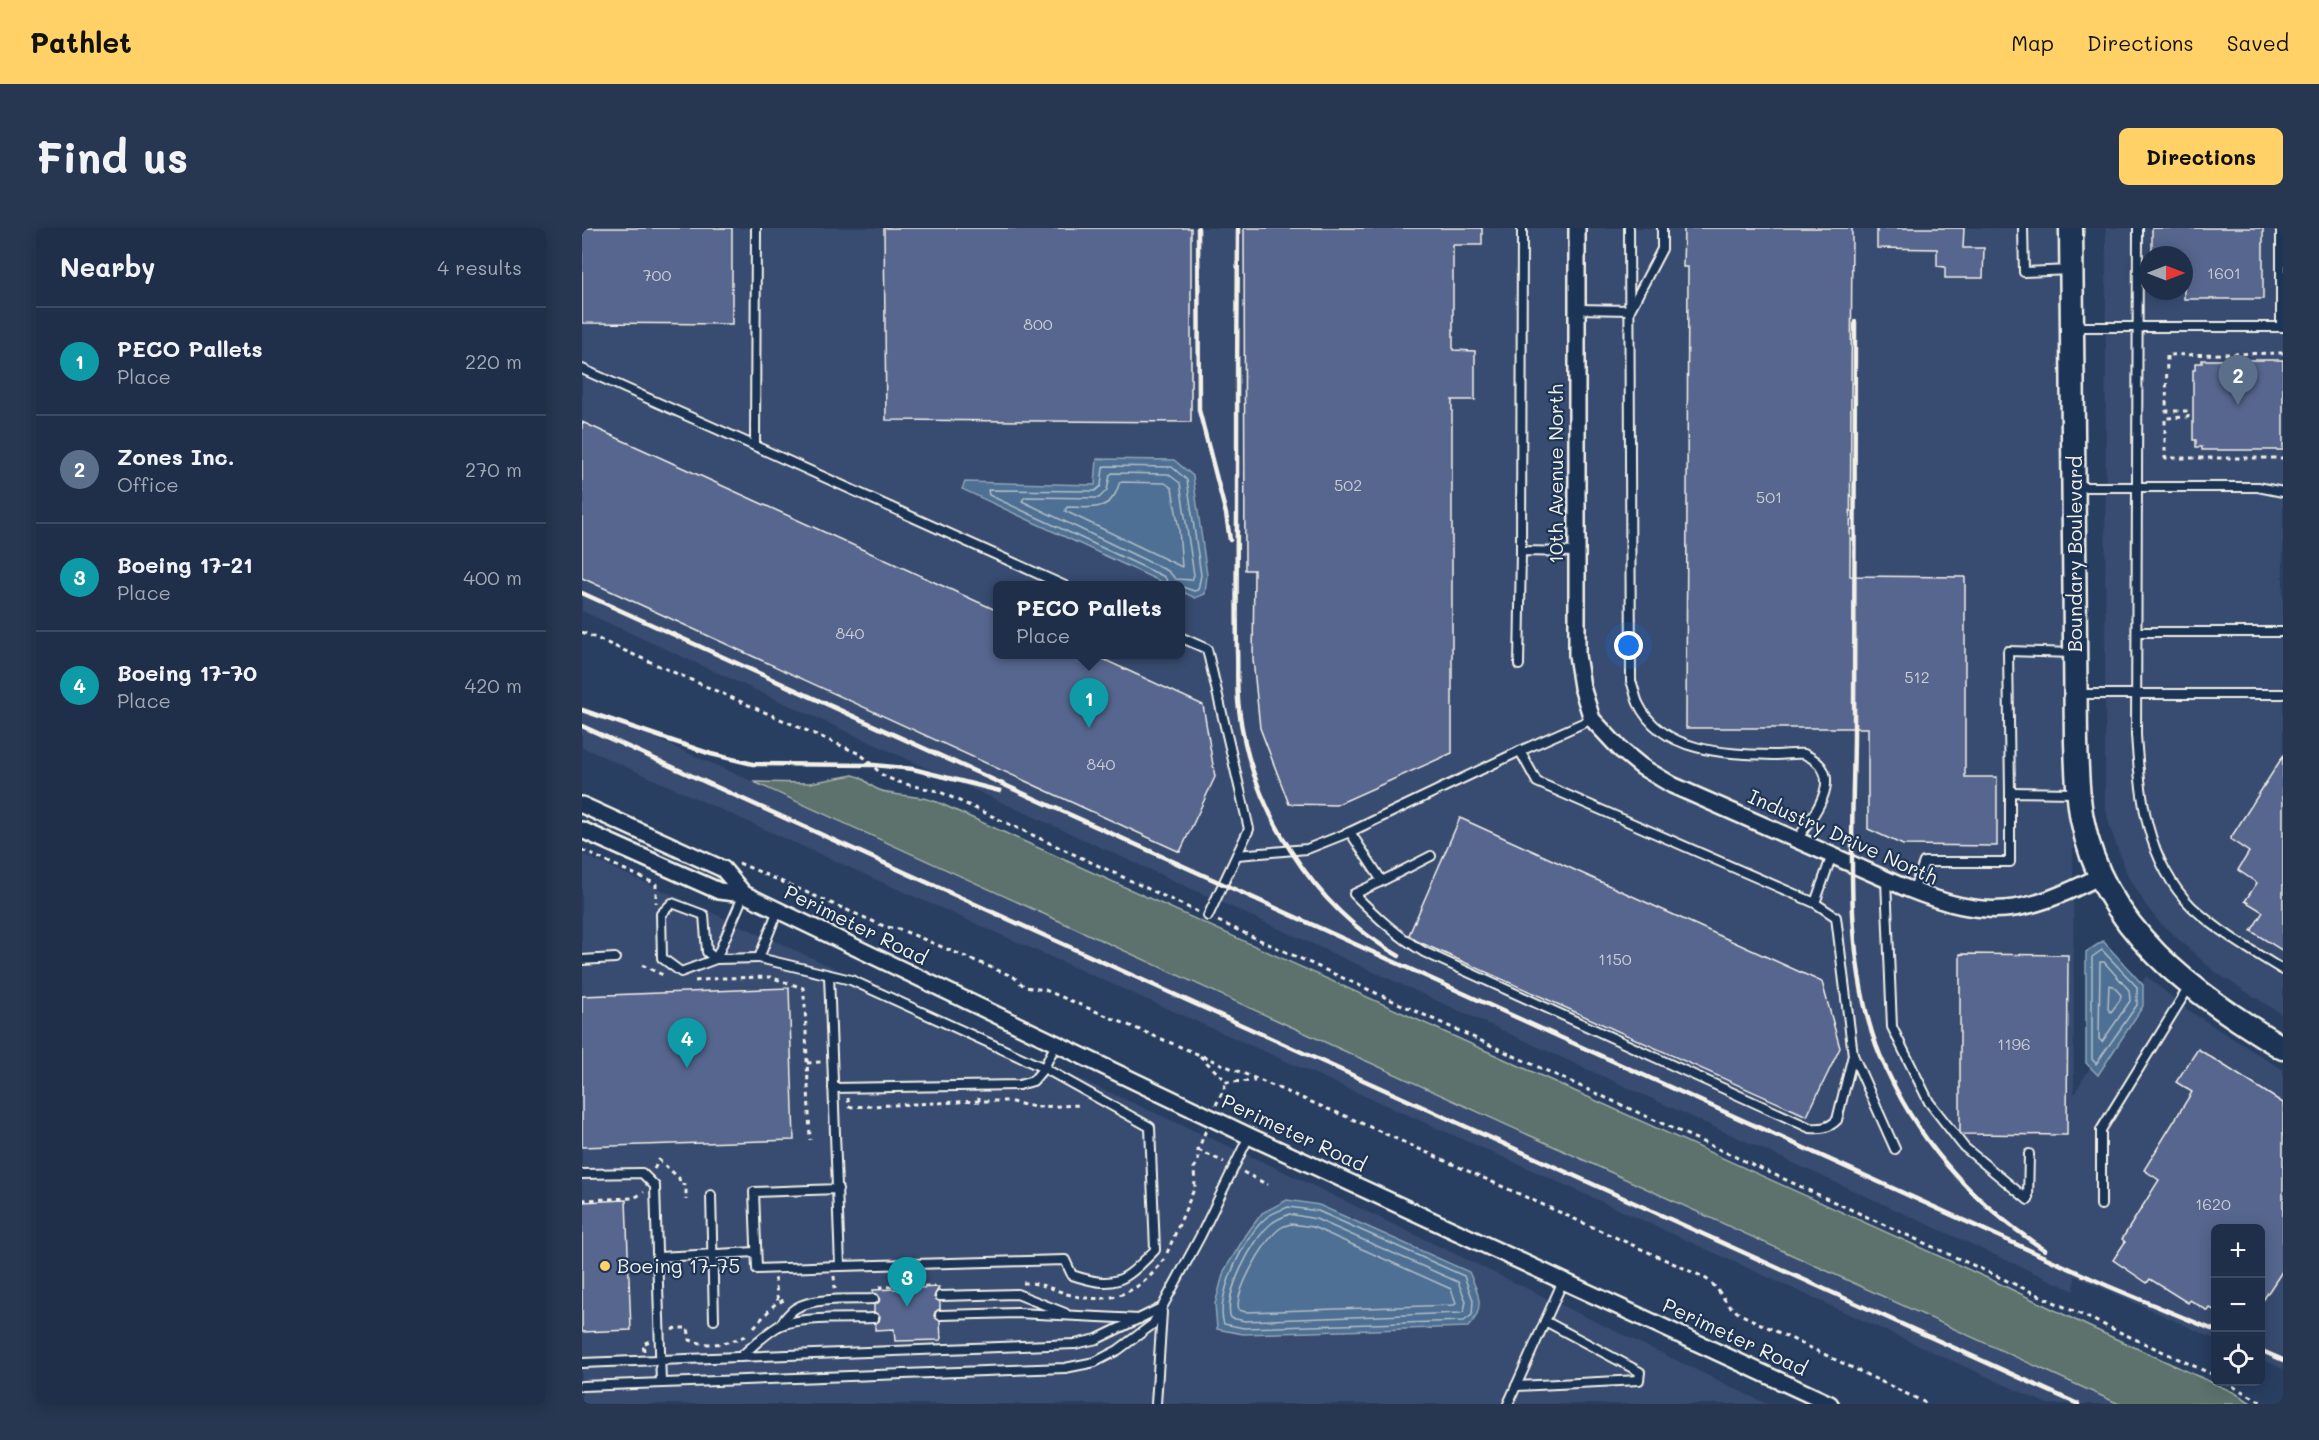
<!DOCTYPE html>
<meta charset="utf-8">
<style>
:root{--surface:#1f2f4a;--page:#273751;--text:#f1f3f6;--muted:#a1a9b5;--line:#3c4a62;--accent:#ffd166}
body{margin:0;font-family:Mali,sans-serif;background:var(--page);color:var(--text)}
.controls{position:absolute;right:18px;bottom:18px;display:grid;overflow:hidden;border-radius:9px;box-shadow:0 3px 15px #0003}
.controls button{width:54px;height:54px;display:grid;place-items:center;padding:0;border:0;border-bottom:2px solid var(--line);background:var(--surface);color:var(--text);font:30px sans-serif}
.compass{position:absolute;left:1557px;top:18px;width:54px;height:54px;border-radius:50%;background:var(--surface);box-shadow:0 3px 15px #0003;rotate:90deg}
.you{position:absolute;left:1047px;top:418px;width:21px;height:21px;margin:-15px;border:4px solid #fff;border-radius:50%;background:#1a73e8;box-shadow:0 0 0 9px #1a73e833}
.badge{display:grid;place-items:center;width:39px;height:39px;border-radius:50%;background:var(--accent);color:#fff;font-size:20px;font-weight:700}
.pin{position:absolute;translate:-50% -50px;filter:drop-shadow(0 2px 3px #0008)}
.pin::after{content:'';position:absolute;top:32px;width:21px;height:18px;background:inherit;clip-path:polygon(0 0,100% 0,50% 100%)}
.popup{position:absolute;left:411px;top:353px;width:192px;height:78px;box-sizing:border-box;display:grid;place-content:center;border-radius:9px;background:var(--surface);filter:drop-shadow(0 2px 4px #0005);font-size:20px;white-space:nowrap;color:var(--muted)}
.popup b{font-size:22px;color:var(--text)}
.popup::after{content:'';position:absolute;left:50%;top:100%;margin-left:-12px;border:12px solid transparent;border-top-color:var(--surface)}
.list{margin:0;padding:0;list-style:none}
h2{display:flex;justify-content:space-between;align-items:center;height:78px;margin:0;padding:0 24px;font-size:26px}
h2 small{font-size:20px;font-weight:400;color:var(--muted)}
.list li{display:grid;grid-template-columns:39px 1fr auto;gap:18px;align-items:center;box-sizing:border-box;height:108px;padding:0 24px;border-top:2px solid var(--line)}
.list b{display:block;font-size:22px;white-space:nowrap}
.list p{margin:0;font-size:20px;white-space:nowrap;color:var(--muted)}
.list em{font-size:20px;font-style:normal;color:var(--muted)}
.icon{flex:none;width:33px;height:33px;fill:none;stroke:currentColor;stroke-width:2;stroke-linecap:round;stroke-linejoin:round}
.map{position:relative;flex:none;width:1701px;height:1176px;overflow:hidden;border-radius:9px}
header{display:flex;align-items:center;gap:36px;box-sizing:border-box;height:84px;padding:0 30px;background:var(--accent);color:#111}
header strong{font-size:28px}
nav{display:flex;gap:33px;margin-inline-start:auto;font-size:21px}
.intro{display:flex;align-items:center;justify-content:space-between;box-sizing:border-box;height:144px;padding:0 36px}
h1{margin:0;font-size:42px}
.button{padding:15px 27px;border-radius:9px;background:var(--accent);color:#111;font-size:21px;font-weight:700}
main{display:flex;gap:36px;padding:0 36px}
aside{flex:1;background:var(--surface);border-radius:9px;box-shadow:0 3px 15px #0003}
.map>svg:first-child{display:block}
.built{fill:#374b6f;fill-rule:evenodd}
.green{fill:#5d726d;stroke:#a8b2aa;stroke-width:1.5}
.water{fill:#4e7094;stroke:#90a4b6;stroke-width:1.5}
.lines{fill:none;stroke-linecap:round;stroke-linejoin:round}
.shore{stroke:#b2bdc6;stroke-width:1.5}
.building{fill:#57668e;stroke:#f4f1e8;stroke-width:1.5}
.lane-casing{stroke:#f4f1e8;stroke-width:12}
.street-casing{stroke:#f4f1e8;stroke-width:20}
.secondary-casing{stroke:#f4f1e8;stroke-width:27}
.path{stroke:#f4f1e8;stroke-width:3;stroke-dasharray:4.5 4.5;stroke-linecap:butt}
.lane{stroke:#1d3557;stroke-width:8}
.street{stroke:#1d3557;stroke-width:15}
.secondary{stroke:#1d3557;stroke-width:22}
.rail{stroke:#f4f1e8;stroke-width:4.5}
.poi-dot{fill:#ffd166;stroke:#1d3557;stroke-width:2}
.labels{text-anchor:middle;stroke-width:4.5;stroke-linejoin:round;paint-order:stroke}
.number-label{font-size:16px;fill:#cdced2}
.street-label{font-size:20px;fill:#f4f1e8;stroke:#1d3557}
.poi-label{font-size:20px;fill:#f4f1e8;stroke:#1d3557;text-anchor:start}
</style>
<header>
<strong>Pathlet</strong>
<nav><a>Map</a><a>Directions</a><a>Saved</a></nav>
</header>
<div class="intro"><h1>Find us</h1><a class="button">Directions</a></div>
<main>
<aside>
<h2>Nearby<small>4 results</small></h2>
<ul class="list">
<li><span class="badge" style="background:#0f9aa8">1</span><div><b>PECO Pallets</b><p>Place</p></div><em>220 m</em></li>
<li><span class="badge" style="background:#5c6f8a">2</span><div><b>Zones Inc.</b><p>Office</p></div><em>270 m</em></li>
<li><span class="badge" style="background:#0f9aa8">3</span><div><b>Boeing 17-21</b><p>Place</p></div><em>400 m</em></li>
<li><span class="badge" style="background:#0f9aa8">4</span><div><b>Boeing 17-70</b><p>Place</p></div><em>420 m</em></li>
</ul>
</aside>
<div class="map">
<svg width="1701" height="1176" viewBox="0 0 1701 1176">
<rect width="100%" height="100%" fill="#293f62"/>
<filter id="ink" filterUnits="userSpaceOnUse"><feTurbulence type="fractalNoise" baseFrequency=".0167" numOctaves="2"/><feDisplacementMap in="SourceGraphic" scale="12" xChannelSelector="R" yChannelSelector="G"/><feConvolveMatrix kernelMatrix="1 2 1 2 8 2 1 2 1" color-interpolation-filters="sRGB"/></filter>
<g filter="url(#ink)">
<g class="built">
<path d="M0,0h1489l3,866 72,-118 42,34 95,60v299l-22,-10 -1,-131h-44l-1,111 -140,-63 -1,15 -1492,-680zM416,358h182v68h-182z"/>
<path d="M1524,0h177v787l-68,-43 -56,-50 -12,-15 -19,-31 -18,-48 -5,-24zM1566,27h36v36h-36z"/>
<path d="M0,478l411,182 1126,516h-72l-513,-233 -648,-287 -304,-137z"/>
<path d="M0,626l688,311 497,239h-1185z"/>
</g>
<path class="green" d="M271,547c12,2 13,9 24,14 19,9 41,5 60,13l1059,480 96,46 143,65 18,11h-134l-1365,-622 56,1z"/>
<g class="water">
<path d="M515,231l77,1 19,16 14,99 -2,19 -10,4 -14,-7 -1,-5 -12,-1 -206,-96 3,-7 130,3z"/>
<path d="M1521,713l40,44v21l-45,69 -12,-12v-111z"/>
<path d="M705,972l32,5 150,67c10,21 17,37 -1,55l-225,7 -26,-5 -2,-25 9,-33 22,-36 16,-22z"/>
</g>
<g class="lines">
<g class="shore">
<path d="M530,245l56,1 12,9 14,92 -2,5 -16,-1 -8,-8 -146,-70 3,-4 74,1 8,-8 3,-15z"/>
<path d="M538,254l45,1 7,5 7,42 3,37 -117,-56 2,-4c15,0 37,5 47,-11 3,-4 4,-10 6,-14z"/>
<path d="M587,358l-4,-9 -176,-82 -1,-5 107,1 6,-5 2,-18 2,-2 67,1 15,13 14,95 -3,15 -4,1 -14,-5"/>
<path d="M1520,722l35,37v18l-41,59 -4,-5v-102z"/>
<path d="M1518,734h4l25,28 1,11 -28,41 -3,-3z"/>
<path d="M1527,757l4,1 8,9 -1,5 -9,12 -3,-3z"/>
<path d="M706,979l30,4 146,65 9,24 -1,15 -8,6 -220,7 -20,-4c-10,-26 21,-90 43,-107 5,-4 14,-7 21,-10z"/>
<path d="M707,986l27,5 142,63 8,19 -2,10 -3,2 -216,8 -14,-3c-9,-22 23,-82 41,-95 5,-4 12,-6 17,-9z"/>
<path d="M709,996l22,3 138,62 5,14 -2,2 -208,7 -7,-2c-6,-16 25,-69 39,-80 3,-3 9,-5 13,-6z"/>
</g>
</g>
<g class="building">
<path d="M0,0h150v96l-150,-1z"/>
<path d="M302,0h307v194l-305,-2z"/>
<path d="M662,0h238v17h-29v105l22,1v49h-23v353l-116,52 -47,-1 -29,-76 -7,-69 1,-89h-9z"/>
<path d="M1102,0h168l-2,348 115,1v200h32v69l-94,-1 -35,-16v-101h-182l2,-461h-5z"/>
<path d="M1295,0h87l-1,20h21l-1,30h-38v-11l-8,-1v-17l-60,-1z"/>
<path d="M1570,0h111v71h-79v-44h-32z"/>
<path d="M1620,132h81v90h-81v-3h-6v-7h-3v-70h2v-7h7z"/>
<path d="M0,194l416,189v43h94l111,51 12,72 -35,75 -598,-274z"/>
<path d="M1701,528v195l-32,-20 12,-19 -18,-11 12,-18 -19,-13 11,-18 -19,-13z"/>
<path d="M878,590l362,164 18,66 -33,68 -390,-175 -8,-6z"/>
<path d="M1378,726l108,1 -1,180 -106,-1 -1,-2z"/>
<path d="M207,760l5,152 -212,7v-151z"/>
<path d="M1616,821l85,54v167l-23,35v-77h-44v83l-6,-3 -2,3 -18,-11 -2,3 -38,-24 -3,4 -34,-23 12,-18 -3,-3 37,-59 -15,-10 48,-78 -16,-10z"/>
<path d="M44,972l5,130 -49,2v-130z"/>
<path d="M357,1059l-5,10 6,5v7l-5,3 -1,4 6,5 1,19 -46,1 -1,-12 -19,1v-6l4,-3 1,-4 -6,-5v-7l5,-3 1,-4 -3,-4 -4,-1v-3z"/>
</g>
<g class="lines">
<defs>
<g id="lane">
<path d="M1047,0l2,453c3,7 4,15 7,22 24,51 91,51 138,52 10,0 18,-2 28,-1 45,20 10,59 -7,86"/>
<path d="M1441,0l1,44 45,-2"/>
<path d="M1556,0l-2,507c4,61 10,126 56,172 27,25 60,44 91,63"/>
<path d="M995,81l53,1 32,-61v-21"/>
<path d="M1492,99h209"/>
<path d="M1699,99v-99"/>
<path d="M0,141l173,77 1,-218"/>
<path d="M173,218l310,140"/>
<path d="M1493,259h183l25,5"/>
<path d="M939,323l1,-323"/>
<path d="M1555,404h146"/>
<path d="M598,409l27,12 42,180 -41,87"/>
<path d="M937,437l2,-114 56,1"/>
<path d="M1496,466h205"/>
<path d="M938,523l17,31 278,121 17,-48"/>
<path d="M1428,564l-2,-141 65,2"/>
<path d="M768,604l32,49 49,-25"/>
<path d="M655,627l70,-6 43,-17 170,-81 72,-32"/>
<path d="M1304,652l6,147 37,75 35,45 64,53 1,-46"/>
<path d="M800,653l-28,13c22,22 43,42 70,58l386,176c11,1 19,0 27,-8l16,-65"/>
<path d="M1331,663l11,-29h86v-70l66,1"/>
<path d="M162,666l-28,65 -35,13 -19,-14 -1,-44 11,-11 32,12 3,37 9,7 43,-1"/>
<path d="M1233,675l21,14 17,138 42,94"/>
<path d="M196,682l-19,48 92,22 193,88 -11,13 -14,4 -186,3"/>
<path d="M0,732l33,-2"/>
<path d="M247,747l11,291 -83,3 -3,-77 84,-3"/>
<path d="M0,946l60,-1 13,13 6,197"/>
<path d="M129,967l3,125"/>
<path d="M1519,977v-75l88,-143"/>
<path d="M76,1029l98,-5"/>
<path d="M258,1038l225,-6 7,15c45,15 52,6 83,-25l-5,-123 -106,-59 12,-24"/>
<path d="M358,1068l77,-2 48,19"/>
<path d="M358,1087l78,-2 121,6"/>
<path d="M197,1098c5,-6 10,-14 17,-18 18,-11 56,-8 78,-9"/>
<path d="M158,1129c12,-10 24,-22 37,-30 19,-11 74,-8 97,-9"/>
<path d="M0,1135l493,-19 22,-5 64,-31"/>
<path d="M0,1158l483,-18 30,-6 23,-12 35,-26 48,-89 48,-99"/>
<path d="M934,1158l123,-6 1,-8 -95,-51"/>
<path d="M574,1176l6,-92"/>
<path d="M926,1176l55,-123"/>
</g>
<g id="street">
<path d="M995,0v427l5,32 10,32 28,30 22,18 30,18 234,103c81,33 118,27 194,-12"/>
<path d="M0,577l141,64 21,25"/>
<path d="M0,602l137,61 25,3 505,242 581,268"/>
</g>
<path id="secondary" d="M1489,0l5,514c1,26 1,52 6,77 21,111 111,174 201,229"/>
</defs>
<use href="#lane" class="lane-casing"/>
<use href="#street" class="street-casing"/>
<use href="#secondary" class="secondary-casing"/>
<g class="path">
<path d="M1701,125l-116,2 -1,56h22v6l-23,1v40h118"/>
<path d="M0,404l278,122c8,6 14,13 21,20 12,9 43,14 57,17l260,121"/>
<path d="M0,622l74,34v19"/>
<path d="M157,635l147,64 13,2 115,48 11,10 20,3 314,132 329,148c7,4 16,6 22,12 13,11 13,21 30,32l188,90"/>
<path d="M636,693l998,455"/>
<path d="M60,737l21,10"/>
<path d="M113,753l28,-3 47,-1 33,11 2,17 5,135"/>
<path d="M618,828l27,26 28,-1"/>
<path d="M225,835l14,-1"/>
<path d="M397,869v4h28l28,6 47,-2"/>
<path d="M266,870l1,9 130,-6"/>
<path d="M634,877l11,-23"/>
<path d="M616,922l26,12"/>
<path d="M72,941l5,-9 20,18 1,6 6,1v15"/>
<path d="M661,944l25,13"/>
<path d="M0,972l52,-2 10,-6"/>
<path d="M585,1025l28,-66 -1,-19 4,-6v-12l8,-20"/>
<path d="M252,1048l1,13"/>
<path d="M193,1050l3,25"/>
<path d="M441,1055c16,-1 29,6 44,11 41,12 73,0 97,-35"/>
<path d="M297,1059l56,-1"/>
<path d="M172,1099l20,-22 10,-5"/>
<path d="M90,1102l4,-2h12l2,12c18,7 37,4 55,-4"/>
<path d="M62,1123l-1,-7 7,-3"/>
<path d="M1643,1154l40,22"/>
</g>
<use href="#lane" class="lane"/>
<use href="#street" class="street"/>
<use href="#secondary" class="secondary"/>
<g class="rail">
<path d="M616,0l1,182 27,104 4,26"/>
<path d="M656,0c-1,92 -1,185 -1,277 0,48 -1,97 0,145 1,19 -1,40 2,59 12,98 73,198 160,247"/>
<path d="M1273,94c0,138 -1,277 -1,415 -1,100 -12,225 26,318 35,84 89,145 165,195"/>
<path d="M0,365l1526,693 108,45"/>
<path d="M0,482l129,44 42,10 121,1 39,4 87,22"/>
<path d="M0,498l1496,678"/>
<path d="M1678,1122l23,10"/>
</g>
</g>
</g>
<circle class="poi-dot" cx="23" cy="1038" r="6"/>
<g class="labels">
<g class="number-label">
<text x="1642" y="51">1601</text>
<text x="75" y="53">700</text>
<text x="456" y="102">800</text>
<text x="766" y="263">502</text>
<text x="1187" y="275">501</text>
<text x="268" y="411">840</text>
<text x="1335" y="455">512</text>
<text x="519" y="542">840</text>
<text x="1033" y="737">1150</text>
<text x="1432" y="822">1196</text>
<text x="1631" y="982">1620</text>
</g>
<g class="street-label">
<text transform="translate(974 246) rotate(-90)" y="7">10th Avenue North</text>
<text transform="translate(1493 326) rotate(-90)" y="7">Boundary Boulevard</text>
<text transform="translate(1261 609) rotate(24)" y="7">Industry Drive North</text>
<text transform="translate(274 697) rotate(26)" y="7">Perimeter Road</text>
<text transform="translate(712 905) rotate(25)" y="7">Perimeter Road</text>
<text transform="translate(1153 1109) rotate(25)" y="7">Perimeter Road</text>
</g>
<g class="poi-label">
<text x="35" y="1045">Boeing 17-75</text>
</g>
</g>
</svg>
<div class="controls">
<button>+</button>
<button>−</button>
<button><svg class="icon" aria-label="locate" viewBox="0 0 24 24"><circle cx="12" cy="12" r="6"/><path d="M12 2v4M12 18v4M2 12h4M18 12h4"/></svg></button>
</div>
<svg class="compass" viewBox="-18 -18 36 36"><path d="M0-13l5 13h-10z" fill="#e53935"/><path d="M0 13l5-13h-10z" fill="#a1a9b5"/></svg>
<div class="you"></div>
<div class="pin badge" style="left:507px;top:500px;background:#0f9aa8">1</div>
<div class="popup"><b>PECO Pallets</b>Place</div>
<div class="pin badge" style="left:1656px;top:177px;background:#5c6f8a">2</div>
<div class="pin badge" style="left:325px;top:1079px;background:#0f9aa8">3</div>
<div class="pin badge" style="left:105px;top:840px;background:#0f9aa8">4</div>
</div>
</main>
